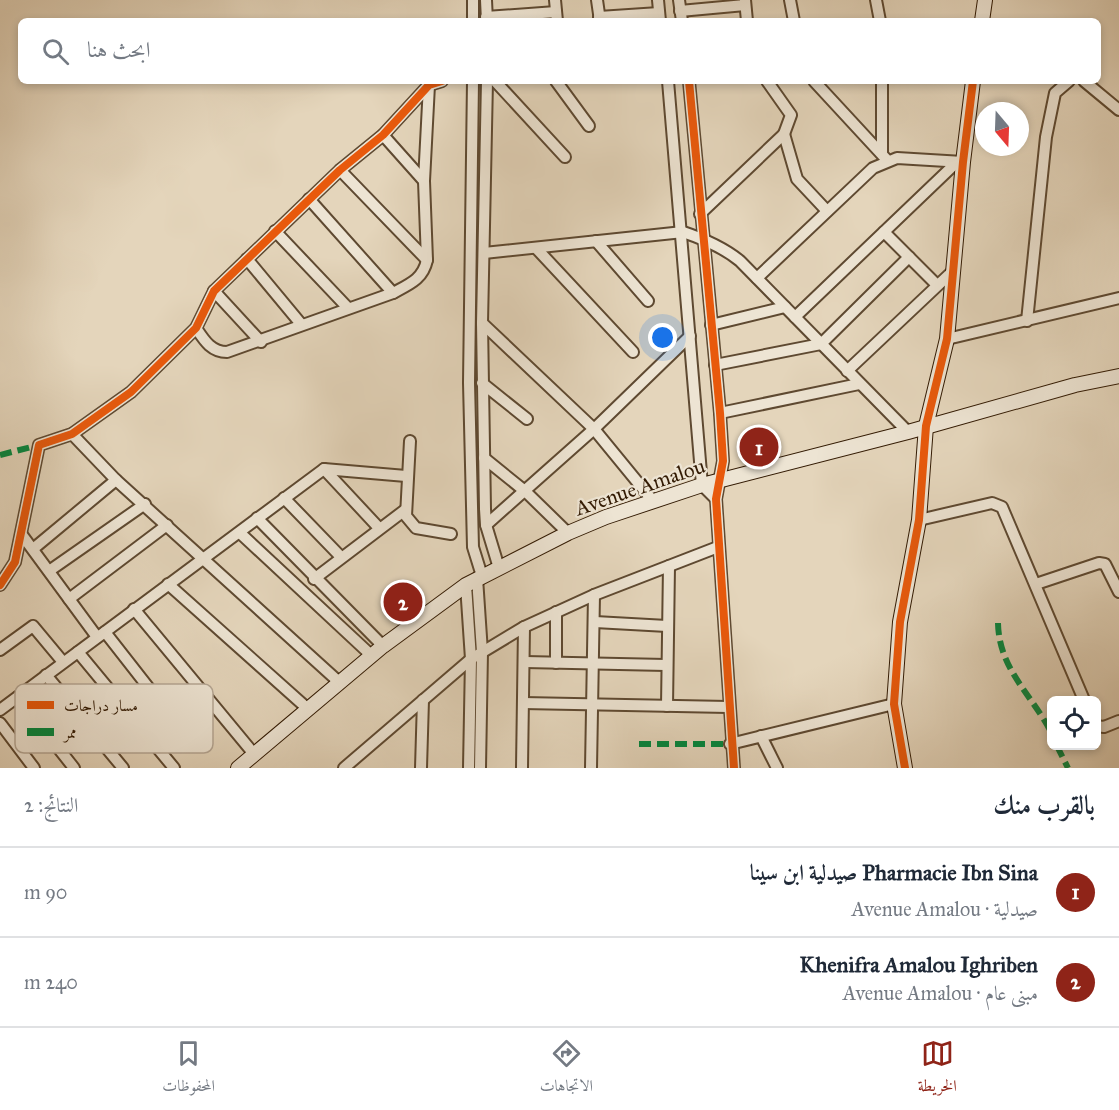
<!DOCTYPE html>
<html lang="ar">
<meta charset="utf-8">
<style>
:root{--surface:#fff;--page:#f6f6f7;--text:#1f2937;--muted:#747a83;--line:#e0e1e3;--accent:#8f2418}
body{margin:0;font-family:"IM FELL Great Primer",Amiri,serif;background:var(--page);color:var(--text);direction:rtl}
.controls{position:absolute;right:18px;bottom:18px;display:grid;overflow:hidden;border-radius:9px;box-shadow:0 3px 9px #0003}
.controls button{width:54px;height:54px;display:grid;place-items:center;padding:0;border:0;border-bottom:2px solid var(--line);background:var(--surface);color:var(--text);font:30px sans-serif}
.compass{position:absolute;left:975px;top:102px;width:54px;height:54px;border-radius:50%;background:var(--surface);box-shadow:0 3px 9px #0003;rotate:161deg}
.you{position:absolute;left:663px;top:338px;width:21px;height:21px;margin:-15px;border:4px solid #fff;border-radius:50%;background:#1a73e8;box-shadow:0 0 0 9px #1a73e833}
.badge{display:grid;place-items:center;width:39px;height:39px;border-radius:50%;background:var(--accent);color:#fff;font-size:20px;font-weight:700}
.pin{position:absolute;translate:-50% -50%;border:3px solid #fff;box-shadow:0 2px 6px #0006}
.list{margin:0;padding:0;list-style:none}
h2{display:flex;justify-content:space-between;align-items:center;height:78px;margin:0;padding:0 24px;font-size:26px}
h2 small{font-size:20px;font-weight:400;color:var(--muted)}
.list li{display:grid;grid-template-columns:39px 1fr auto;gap:18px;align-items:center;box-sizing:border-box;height:90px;padding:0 24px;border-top:2px solid var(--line)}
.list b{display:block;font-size:22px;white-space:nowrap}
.list p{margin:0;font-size:20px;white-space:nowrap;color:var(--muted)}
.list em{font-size:20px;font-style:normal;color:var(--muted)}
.icon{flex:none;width:33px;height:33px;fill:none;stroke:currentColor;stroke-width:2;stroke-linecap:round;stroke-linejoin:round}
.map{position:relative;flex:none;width:1119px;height:768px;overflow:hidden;direction:ltr}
.search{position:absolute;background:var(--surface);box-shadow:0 3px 9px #0003;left:18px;right:18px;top:18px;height:66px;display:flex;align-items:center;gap:15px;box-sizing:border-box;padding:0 21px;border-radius:9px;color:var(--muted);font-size:22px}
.sheet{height:258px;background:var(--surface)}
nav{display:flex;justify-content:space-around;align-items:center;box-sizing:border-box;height:84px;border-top:2px solid var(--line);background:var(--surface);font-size:16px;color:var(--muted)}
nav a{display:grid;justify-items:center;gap:3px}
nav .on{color:var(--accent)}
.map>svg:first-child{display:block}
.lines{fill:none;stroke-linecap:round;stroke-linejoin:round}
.street-casing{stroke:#5e4931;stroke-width:14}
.secondary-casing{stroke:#321a03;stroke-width:16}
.street{stroke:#ede4d3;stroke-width:10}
.secondary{stroke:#ede4d3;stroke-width:14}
.quiet{stroke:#00873e;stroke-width:6;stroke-dasharray:12 6;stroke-linecap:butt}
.cycleway-casing{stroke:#ede4d3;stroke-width:11}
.cycleway{stroke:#e8590c;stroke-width:8}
.labels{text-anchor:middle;stroke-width:4.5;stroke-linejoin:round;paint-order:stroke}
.street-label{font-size:21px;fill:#321a03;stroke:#ede4d3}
.key{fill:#ede4d3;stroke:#b5a795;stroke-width:1.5}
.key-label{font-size:16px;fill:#321a03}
</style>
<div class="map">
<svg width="1119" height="768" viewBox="0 0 1119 768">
<rect width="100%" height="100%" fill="#e4d5bb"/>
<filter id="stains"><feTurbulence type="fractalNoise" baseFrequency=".00333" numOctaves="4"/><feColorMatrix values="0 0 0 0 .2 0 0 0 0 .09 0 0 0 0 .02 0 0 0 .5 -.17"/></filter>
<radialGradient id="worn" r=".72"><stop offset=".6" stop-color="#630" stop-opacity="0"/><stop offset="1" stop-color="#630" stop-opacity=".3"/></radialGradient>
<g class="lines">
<defs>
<g id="street">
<path d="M486,0l1,21"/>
<path d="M555,0l2,21"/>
<path d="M597,0l3,21"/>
<path d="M658,0l2,21"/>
<path d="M679,0l3,21"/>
<path d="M745,0l2,21"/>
<path d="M790,0l4,21"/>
<path d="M876,0l4,21"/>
<path d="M680,11l65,-6"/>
<path d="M486,17l70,-5"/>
<path d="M599,17l60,-4"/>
<path d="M473,21v-21"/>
<path d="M473,81l-4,302 4,164 9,29"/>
<path d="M487,81l-5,242 3,186 1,16 13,43"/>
<path d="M495,81l70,76"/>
<path d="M556,81l33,45"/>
<path d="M668,81l34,404 14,14"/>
<path d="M689,81l31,332 3,48 -7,38 18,269"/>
<path d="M814,81l73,79"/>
<path d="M882,81v72"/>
<path d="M1084,81l35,29"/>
<path d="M784,134l13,45 30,32"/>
<path d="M383,135l41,46"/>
<path d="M340,170l87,90"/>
<path d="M309,199l84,94"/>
<path d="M700,214l84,-80 7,-19 -24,-34"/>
<path d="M275,231l73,77"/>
<path d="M884,232l53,53"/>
<path d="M596,241l52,60"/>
<path d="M536,248l97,104"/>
<path d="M484,253l199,-21c21,7 40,15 57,29l168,171"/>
<path d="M247,259l54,65"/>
<path d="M757,278l116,-110 24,-10 66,4"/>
<path d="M214,291l47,51"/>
<path d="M795,317l162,-155"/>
<path d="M1027,321l19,-184 9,-44 14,-12"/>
<path d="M482,323l112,106 59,72"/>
<path d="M711,325l74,-18"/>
<path d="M196,328c8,12 15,24 31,24l166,-59c17,-9 30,-14 34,-33l-3,-79 5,-96"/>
<path d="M947,339l172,-41"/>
<path d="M715,365l106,-21 88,-87"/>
<path d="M847,371l106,-100"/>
<path d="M482,383l45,36"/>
<path d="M720,413l139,-29"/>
<path d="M72,434l44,46 223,202"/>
<path d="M410,441l-4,75 10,12 35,6"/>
<path d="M484,458l42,34 42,41"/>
<path d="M324,469l55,59"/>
<path d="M284,498l57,59"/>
<path d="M257,518l126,128"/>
<path d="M919,520l73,-17 10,4 82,193"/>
<path d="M486,525l108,-96 96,-93"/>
<path d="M240,533l131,122"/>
<path d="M22,535l75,102"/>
<path d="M33,549l83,-69"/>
<path d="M49,571l96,-67"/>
<path d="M477,578l5,74 -2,116"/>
<path d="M314,579l91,-69"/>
<path d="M168,584l140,125"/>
<path d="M1036,584l63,-21 6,1 14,28"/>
<path d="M0,585l15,-23 24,-117 33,-11 59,-42 65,-64 18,-37 126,-121 43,-35 46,-50 13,-4"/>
<path d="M466,585l5,74 -2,109"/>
<path d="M69,599l98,-74"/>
<path d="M134,609l120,145"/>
<path d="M556,612v51"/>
<path d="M595,622l72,4"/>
<path d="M105,632l54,69"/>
<path d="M0,650l33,-24 30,36"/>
<path d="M78,652l96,116"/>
<path d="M525,662l141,3"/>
<path d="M46,675l77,93"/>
<path d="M18,697l56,71"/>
<path d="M523,703l205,4"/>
<path d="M667,706l2,-140"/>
<path d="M0,710l324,-241 82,7"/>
<path d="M0,723l34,45"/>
<path d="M1096,726l8,1 15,-6"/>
<path d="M761,736l16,32"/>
<path d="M730,744l164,-40"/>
<path d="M344,768l127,-109 53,-32 70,-32 124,-48"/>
<path d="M421,768l2,-68"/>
<path d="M522,768l2,-141"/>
<path d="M591,768l3,-173"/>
</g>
<g id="secondary">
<path d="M982,21l3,-21"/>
<path d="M238,768l145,-122 83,-61 102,-52 38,-16 96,-32 206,-53 167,-47 44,-9"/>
<path d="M905,768l-11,-64 6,-82 19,-102 7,-94 21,-87 16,-177 10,-81"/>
</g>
</defs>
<use href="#street" class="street-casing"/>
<use href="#secondary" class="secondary-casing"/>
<use href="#street" class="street"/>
<use href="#secondary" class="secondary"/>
<g class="quiet">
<path d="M0,455l39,-10"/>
<path d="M998,623c1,47 34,71 54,111"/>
<path d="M639,744h91"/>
<path d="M1057,746l11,22"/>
</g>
<defs>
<g id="cycleway">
<path d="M689,81l31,332 3,48 -7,38 18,269"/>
<path d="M0,585l15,-23 24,-117 33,-11 59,-42 65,-64 18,-37 126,-121 43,-35 46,-50 13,-4"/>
<path d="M905,768l-11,-64 6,-82 19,-102 7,-94 21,-87 16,-177 10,-81"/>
</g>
</defs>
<use href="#cycleway" class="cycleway-casing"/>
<use href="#cycleway" class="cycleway"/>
</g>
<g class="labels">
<g class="street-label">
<text transform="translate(640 487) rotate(-19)" y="7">Avenue Amalou</text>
</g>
</g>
<rect x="15" y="684" width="198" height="69" rx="9" class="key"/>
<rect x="27" y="701" width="27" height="8" fill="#e8590c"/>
<rect x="27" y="728" width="27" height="8" fill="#00873e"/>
<g class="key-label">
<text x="64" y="711">مسار دراجات</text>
<text x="64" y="738">ممر</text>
</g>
<rect width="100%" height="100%" filter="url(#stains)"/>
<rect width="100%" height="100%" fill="url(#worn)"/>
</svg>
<div class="controls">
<button><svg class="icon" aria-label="locate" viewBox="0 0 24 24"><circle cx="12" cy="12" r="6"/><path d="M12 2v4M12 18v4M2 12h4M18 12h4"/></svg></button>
</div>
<svg class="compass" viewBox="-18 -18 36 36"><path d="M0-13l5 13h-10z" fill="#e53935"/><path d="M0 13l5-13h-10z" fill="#747a83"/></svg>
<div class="you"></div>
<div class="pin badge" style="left:759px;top:447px">1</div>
<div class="pin badge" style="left:403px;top:602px">2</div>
<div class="search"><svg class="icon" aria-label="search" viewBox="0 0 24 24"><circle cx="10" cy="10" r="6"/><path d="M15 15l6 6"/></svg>ابحث هنا</div>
</div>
<section class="sheet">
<h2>بالقرب منك<small>النتائج: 2</small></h2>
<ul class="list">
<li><span class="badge">1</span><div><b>Pharmacie Ibn Sina صيدلية ابن سينا</b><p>صيدلية · Avenue Amalou</p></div><em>90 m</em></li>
<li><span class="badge">2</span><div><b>Khenifra Amalou Ighriben</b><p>مبنى عام · Avenue Amalou</p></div><em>240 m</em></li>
</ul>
</section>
<nav>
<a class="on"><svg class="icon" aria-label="map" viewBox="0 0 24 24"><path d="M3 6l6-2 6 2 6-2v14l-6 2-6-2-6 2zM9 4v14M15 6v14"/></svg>الخريطة</a>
<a><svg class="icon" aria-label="directions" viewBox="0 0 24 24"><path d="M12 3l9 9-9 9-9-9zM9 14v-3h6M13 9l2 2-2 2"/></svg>الاتجاهات</a>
<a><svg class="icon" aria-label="saved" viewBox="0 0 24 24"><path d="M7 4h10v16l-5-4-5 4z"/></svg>المحفوظات</a>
</nav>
